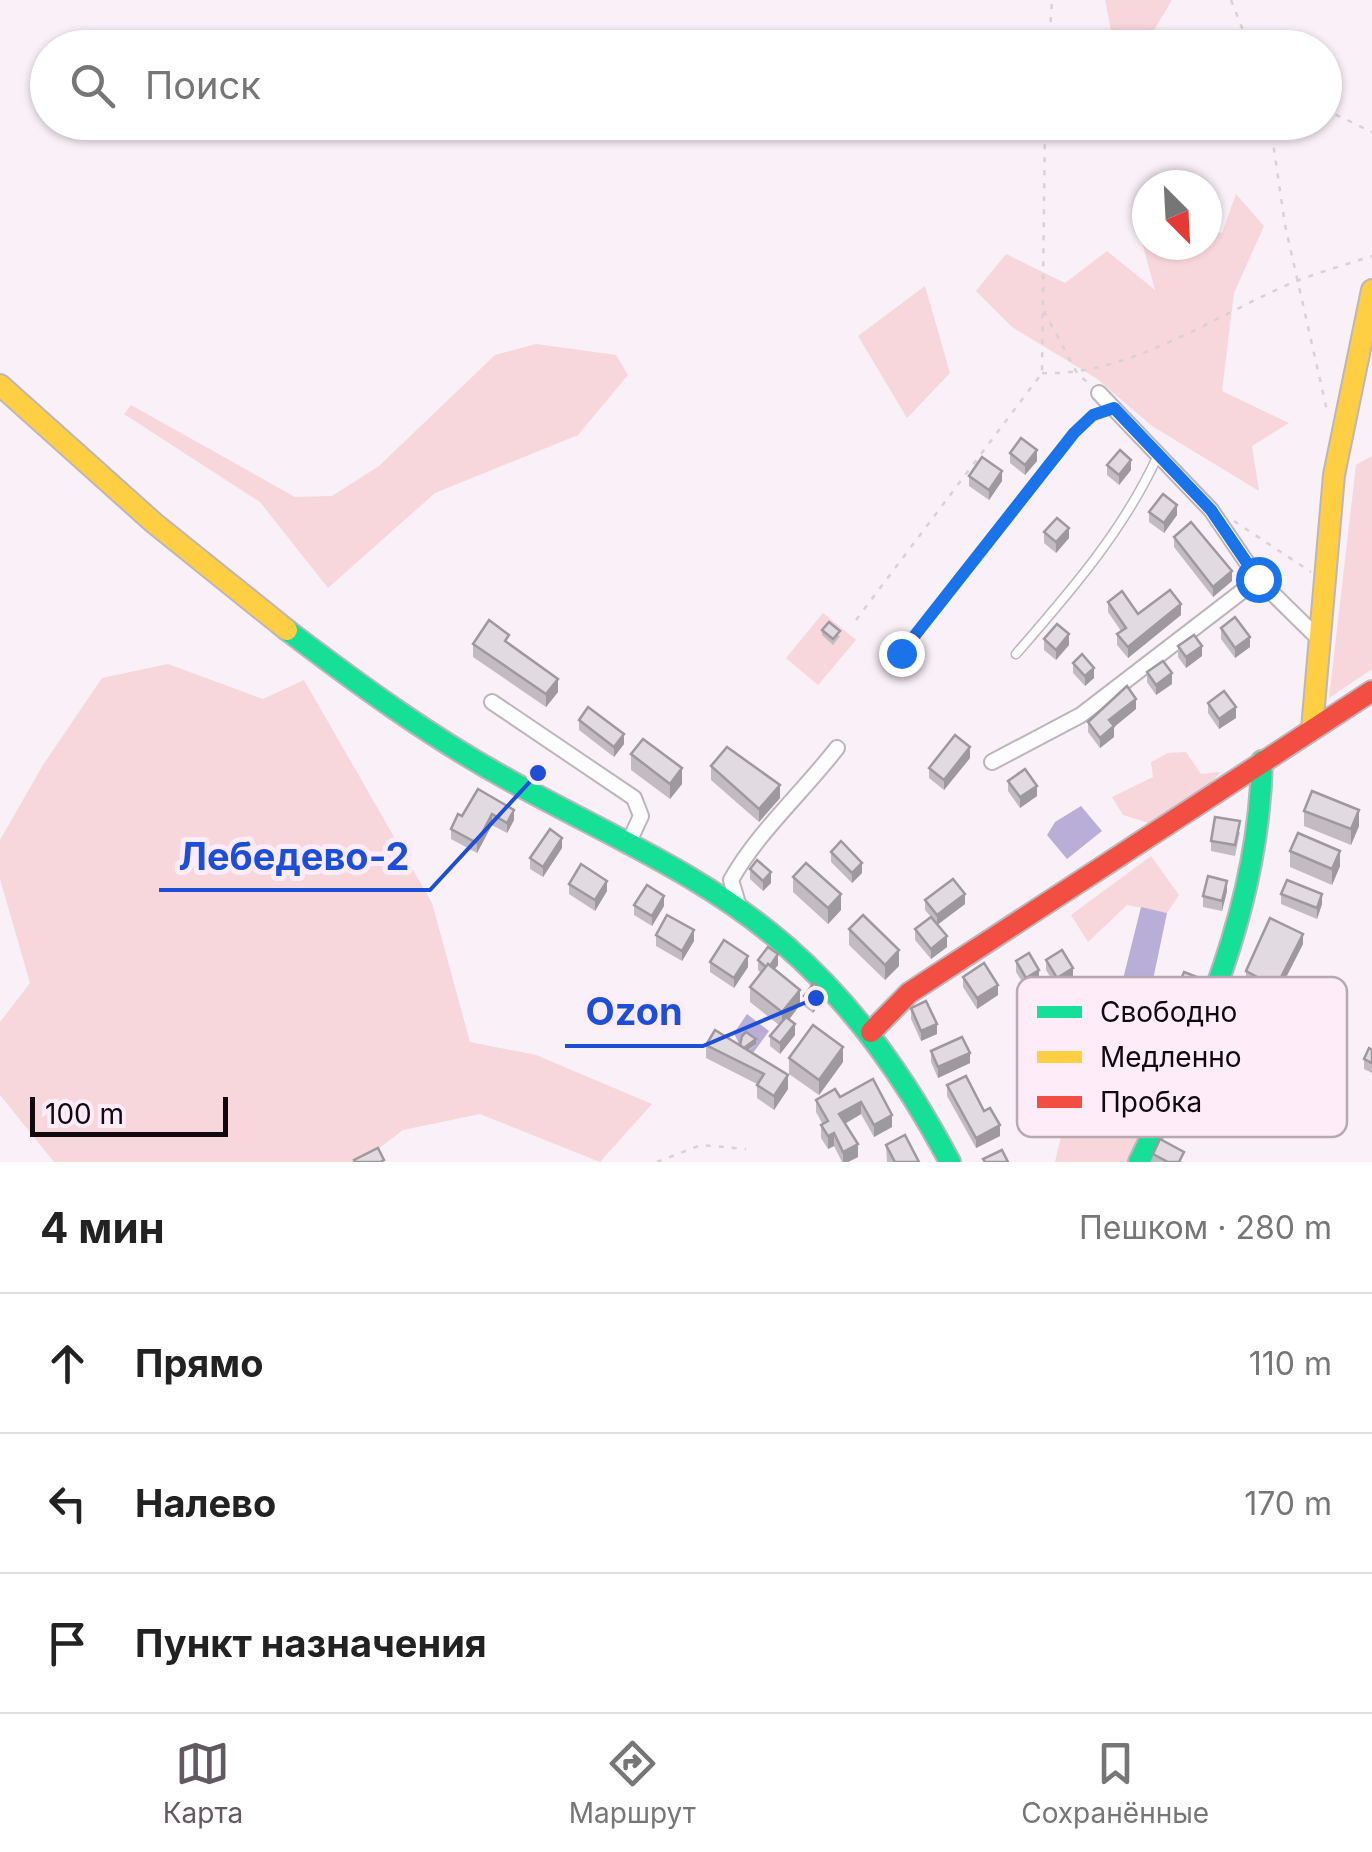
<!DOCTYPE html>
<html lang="ru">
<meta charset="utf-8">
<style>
:root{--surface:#fff;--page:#f6f6f6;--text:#222;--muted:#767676;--line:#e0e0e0;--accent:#625a60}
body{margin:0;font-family:Inter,sans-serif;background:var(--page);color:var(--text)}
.compass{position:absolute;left:1132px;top:170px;width:90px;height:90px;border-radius:50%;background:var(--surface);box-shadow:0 2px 8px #0004;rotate:156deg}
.scale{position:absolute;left:30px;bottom:25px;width:198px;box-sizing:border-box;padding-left:10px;border:5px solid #10090e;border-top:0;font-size:28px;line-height:35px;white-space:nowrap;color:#10090e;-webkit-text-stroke:8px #feecf9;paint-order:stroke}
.stop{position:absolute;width:30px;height:30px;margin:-22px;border:8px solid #1a73e8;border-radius:50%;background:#fff}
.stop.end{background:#1a73e8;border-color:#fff;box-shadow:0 2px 10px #0008}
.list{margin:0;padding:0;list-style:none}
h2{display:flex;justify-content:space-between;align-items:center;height:130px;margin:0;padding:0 40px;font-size:42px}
h2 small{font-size:32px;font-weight:400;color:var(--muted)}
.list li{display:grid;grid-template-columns:65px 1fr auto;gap:30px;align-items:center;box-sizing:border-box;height:140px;padding:0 40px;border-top:2px solid var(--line)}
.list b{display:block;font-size:38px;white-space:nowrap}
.list em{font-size:32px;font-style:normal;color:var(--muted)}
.icon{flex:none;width:55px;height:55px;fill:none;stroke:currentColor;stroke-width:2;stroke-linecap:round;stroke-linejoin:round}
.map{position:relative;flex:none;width:1372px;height:1162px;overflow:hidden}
.search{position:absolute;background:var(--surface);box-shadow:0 2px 8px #0004;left:30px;right:30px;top:30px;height:110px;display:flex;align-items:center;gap:25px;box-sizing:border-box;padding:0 35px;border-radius:55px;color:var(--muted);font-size:38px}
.sheet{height:550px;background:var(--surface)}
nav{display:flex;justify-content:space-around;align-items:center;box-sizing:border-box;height:140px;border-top:2px solid var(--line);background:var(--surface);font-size:28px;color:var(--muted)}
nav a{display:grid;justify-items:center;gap:5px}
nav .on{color:var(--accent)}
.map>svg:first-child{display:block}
.green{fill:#f7d6dc}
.water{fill:#b9aed8}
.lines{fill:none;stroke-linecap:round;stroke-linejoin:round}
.lane-casing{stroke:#beb5bb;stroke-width:11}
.street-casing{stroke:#beb5bb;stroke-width:18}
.fast-casing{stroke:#beb5bb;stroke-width:24}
.slow-casing{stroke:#beb5bb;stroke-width:24}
.jam-casing{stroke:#beb5bb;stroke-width:24}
.path{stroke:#d5d3d5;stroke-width:2.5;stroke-dasharray:5 8;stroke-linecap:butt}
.lane{stroke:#fefdfe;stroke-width:8}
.street{stroke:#fefdfe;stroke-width:14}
.fast{stroke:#16e098;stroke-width:20}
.slow{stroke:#ffcf43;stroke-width:20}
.jam{stroke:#f24e42;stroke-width:20}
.wall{fill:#c2bbc2}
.shaded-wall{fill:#9e999e}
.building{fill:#e1dae1;stroke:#9e999e;stroke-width:2.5}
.route{stroke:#1a73e8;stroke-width:12}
.key{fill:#feecf9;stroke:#b7a8b2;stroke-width:2.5}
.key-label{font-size:28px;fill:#10090e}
.leader{fill:none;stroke:#1d4ed8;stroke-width:4}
.callout-dot{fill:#1d4ed8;stroke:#feecf9;stroke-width:4}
.callout-label{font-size:38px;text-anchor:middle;font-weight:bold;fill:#1d4ed8;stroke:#feecf9;stroke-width:10;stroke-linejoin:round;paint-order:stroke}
</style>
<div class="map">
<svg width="1372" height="1162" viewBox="0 0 1372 1162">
<rect width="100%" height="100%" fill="#faf0f7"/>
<g class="green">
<path d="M1105,0h67l-18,30 -27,18 -15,-13z"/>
<path d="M1236,194l28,32 -30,67 -12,98 67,32 -37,23 7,45 -107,-65 -56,-48 -84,-51 -36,-36 30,-37 59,29 42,-32 48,39 -23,-85 15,5v35h60v-17l15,5z"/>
<path d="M925,286l25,87 -43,45 -49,-82z"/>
<path d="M536,344l80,11 12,20 -50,60 -143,58 -107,95 -68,-86 -136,-88 7,-9 164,92 37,-1 47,-30 116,-111z"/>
<path d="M1372,456v213l-43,29 27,-233z"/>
<path d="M823,613l33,27 -38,45 -32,-27z"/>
<path d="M168,664l95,35 41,-19 128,223 38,139 66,13 116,49 -52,58 -120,-48 -77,16 -42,32h-307l-54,-67v-73l30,-39 -30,-104v-39l43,-75 59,-87z"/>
<path d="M1186,752l15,22 19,-2 -13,17 -55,35 -29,-9 -11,-18 41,-20 -2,-15 17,-9z"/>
<path d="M1151,856l28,39 -12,18 -40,-8 -39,37 -17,-27z"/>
<path d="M1115,1019l13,10 -7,49 34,32 -27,52h-73l13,-55 -11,-57z"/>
</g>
<g class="water">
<path d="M1081,806l21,25 -35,28 -20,-24 8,-13z"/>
<path d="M1141,907l26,6 -25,119 -15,-8 -11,-17z"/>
<path d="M747,1014l22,17 -16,22 -4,-3 6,-5 -16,-1 -5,-11z"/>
</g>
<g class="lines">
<defs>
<path id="lane" d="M1016,654c54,-62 109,-125 143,-201"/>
<g id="street">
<path d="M1099,393l112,117 47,69 60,59"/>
<path d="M492,702l142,96 7,18 -14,30"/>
<path d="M992,762l89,-47 177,-136"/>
<path d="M740,910l-9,-30c27,-48 72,-88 106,-132"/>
</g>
<g id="fast">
<path d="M287,630c71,54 142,106 220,149 94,53 197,95 279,167 70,61 121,135 164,216"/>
<path d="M1139,1162c63,-129 120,-255 123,-401"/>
</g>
<g id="slow">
<path d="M0,385l154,138 133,107"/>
<path d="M1312,729l22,-254 38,-185"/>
</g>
<path id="jam" d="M871,1032l38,-39 463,-302"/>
</defs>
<use href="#lane" class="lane-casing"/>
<use href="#street" class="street-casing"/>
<use href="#fast" class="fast-casing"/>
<use href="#slow" class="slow-casing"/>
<use href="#jam" class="jam-casing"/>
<g class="path">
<path d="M1231,0l19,48"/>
<path d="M1049,48l3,-48"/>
<path d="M1324,109l48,23"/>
<path d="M1270,122l15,103 43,190"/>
<path d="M1044,311l34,64 12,9"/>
<path d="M1042,373c88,4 178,-61 257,-93 24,-9 49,-16 73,-24"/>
<path d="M1234,521l77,51"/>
<path d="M856,620l186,-247 3,-251"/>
<path d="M901,653l174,-220 24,-20"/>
<path d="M657,1162l44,-17 45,4"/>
</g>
<use href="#lane" class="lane"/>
<use href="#street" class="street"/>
<use href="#fast" class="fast"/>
<use href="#slow" class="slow"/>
<use href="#jam" class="jam"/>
</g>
<g class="wall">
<path d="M1010,453l27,8 -12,14 -15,-12z"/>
<path d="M1107,465l24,5 -12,15 -12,-10z"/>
<path d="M969,476l33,5 -13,19 -20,-14z"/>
<path d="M1149,512l28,3 -13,18 -15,-11z"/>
<path d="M1044,532l25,6 -13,15 -12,-10z"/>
<path d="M1174,537l58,44 -19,16 -39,-50z"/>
<path d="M1108,602l30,12 43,1 -53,43 -11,-13v-11l4,-3 -13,-19z"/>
<path d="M1221,628l29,19 -15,11 -14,-19z"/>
<path d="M822,630l18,6 -7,9 -11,-10z"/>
<path d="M1044,639l25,6 -13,15 -12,-10z"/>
<path d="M473,644l85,48 -12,15 -73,-50z"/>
<path d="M1178,646l24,10 -16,12 -8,-11z"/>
<path d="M1073,663l21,15 -9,8 -12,-13z"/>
<path d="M1147,672l25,12 -16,11 -9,-13z"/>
<path d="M1208,703l28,15 -17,11 -11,-16z"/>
<path d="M1136,709l-22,18v10l-14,11 -12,-16v-10z"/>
<path d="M579,720l45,24 -10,13 -35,-27z"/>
<path d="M631,754l51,30 -12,15 -39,-29z"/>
<path d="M970,758l-26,32 -15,-12v-10z"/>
<path d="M711,766l69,32 -21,24 -48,-42z"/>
<path d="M1008,781l29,15 -17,12 -12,-17z"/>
<path d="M478,789l36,31 -7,13 -15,-8 -15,28 -26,-14v-10l11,-13z"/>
<path d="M1304,811l55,15 -8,19 -47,-19z"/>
<path d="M1240,832l-5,24 -24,-5v-10z"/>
<path d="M562,848l-19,29 -13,-8v-11z"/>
<path d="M1290,851l50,15 -8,19 -42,-18z"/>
<path d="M831,852l31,21 -10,10 -21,-21z"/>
<path d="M750,869l21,14 -8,8 -13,-12z"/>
<path d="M793,877l48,33 -13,14 -35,-32z"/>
<path d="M569,884l38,7 -12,20 -26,-17z"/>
<path d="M1227,891l-5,20 -19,-4v-11z"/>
<path d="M1281,894l41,10 -5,15 -36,-15z"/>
<path d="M925,900l40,4 -28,21 10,22 -16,12 -16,-19v-11l16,-12 -6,-7z"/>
<path d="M634,905l30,1 -12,20 -18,-11z"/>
<path d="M849,929l50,37 -14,14 -36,-35z"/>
<path d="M656,935l38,6 -12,20 -26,-15z"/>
<path d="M1303,944l-27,53 -30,-15v-11z"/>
<path d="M758,960l20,5 -4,4 26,36 -11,15 6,15 -15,19 -10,-8v-10l9,-11 -29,-23v-15l11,-14 -3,-3z"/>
<path d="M1046,960l27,18 -16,10 -11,-18z"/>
<path d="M1016,961l23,19 -13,8 -10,-16z"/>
<path d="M710,962l38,5 -14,21 -24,-16z"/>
<path d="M963,977l35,18 -21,14 -14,-22z"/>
<path d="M1202,989l-7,20 -19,-7v-10z"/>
<path d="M804,996l18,5 -9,12 -9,-7z"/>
<path d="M911,1008l26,26 -16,7 -10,-22z"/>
<path d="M1222,1012l31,4 -8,17 -23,-11z"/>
<path d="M756,1044l-8,6 40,39 -14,21 -17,-12v-14l-51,-26v-13z"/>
<path d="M1372,1050v23l-8,-4v-10z"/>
<path d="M931,1051l39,12 -32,15 -7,-16z"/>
<path d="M1149,1054l26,1 -10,20 -17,-9v-4l-7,19 -16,-7v-10z"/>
<path d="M789,1058l54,4 -24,33 -30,-21z"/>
<path d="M1225,1069l-19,34 11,16 -9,18 -30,-17v-10l14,-26v-10z"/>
<path d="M873,1079l19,48 -18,10 -13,-23 -16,10 13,33 -10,5h-6l-8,-16 -6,3 -7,-11v-13h2l-7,-13v-12l24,-3z"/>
<path d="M947,1085l37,26 16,25 -24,12 -29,-52z"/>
<path d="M886,1145l33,17h-32z"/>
<path d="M1153,1154l31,8h-31z"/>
</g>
<g class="shaded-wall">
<path d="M1037,450v11l-12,14v-10z"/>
<path d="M1131,460v10l-12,15v-10z"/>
<path d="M1002,471v10l-13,19v-10z"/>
<path d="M1177,505v10l-13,18v-10z"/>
<path d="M1069,528v10l-13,15v-11z"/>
<path d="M1232,571v10l-19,16v-10z"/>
<path d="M1181,604v11l-53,43v-11z"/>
<path d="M1069,634v11l-13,15v-10z"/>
<path d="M1250,637v10l-15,11v-10z"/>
<path d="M1202,646v10l-16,12v-11z"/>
<path d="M1094,668v10l-9,8v-10z"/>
<path d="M1172,673v11l-16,11v-10z"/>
<path d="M558,679v13l-12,15v-13z"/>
<path d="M1136,699v10l-22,18v10l-14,11v-10l9,-18z"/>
<path d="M1236,707v11l-17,11v-10z"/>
<path d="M624,734v10l-10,13v-10z"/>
<path d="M970,747v11l-26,32v-10z"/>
<path d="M682,768v16l-12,15v-15z"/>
<path d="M780,785v13l-21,24v-13z"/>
<path d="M1037,786v10l-17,12v-11z"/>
<path d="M514,810v10l-7,13v-10z"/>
<path d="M1359,810v16l-8,19v-16z"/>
<path d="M492,814v11l-15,28v-10z"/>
<path d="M562,838v10l-19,29v-10z"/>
<path d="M1340,851v15l-8,19v-16z"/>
<path d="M862,863v10l-10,10v-10z"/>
<path d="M771,872v11l-8,8v-10z"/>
<path d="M607,881v10l-12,20v-11z"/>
<path d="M1227,881v10l-5,20v-10z"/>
<path d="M841,894v16l-13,14v-16z"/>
<path d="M965,894v10l-28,21v-10z"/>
<path d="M1322,894v10l-5,15v-11z"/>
<path d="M664,896v10l-12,20v-10z"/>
<path d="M694,930v11l-12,20v-10z"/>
<path d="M1303,934v10l-27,53v-10z"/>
<path d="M947,936v11l-16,12v-10z"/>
<path d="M899,950v16l-14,14v-15z"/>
<path d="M778,954v11l-10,13v-10z"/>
<path d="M748,956v11l-14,21v-10z"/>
<path d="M1073,968v10l-16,10v-10z"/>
<path d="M1039,970v10l-13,8v-10z"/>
<path d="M1202,979v10l-7,20v-10z"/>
<path d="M998,985v10l-21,14v-11z"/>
<path d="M800,990v15l-18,23v-16z"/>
<path d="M822,991v10l-9,12v-11z"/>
<path d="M1253,1006v10l-8,17v-10z"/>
<path d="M795,1024v11l-15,19v-11z"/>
<path d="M937,1024v10l-16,7v-10z"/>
<path d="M756,1039v5l-16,12v-5z"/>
<path d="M1175,1045v10l-10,20v-11z"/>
<path d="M843,1047v15l-24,33v-15z"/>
<path d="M1149,1050l-1,12 -7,19v-11z"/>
<path d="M970,1053v10l-32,15v-11z"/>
<path d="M1225,1058v11l-23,42v-11z"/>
<path d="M788,1075v14l-14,21v-14z"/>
<path d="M861,1102v12l-22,13v-13z"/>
<path d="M1217,1109v10l-9,18v-11z"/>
<path d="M892,1115v12l-18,10v-12z"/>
<path d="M1000,1125v11l-24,12v-10z"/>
<path d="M834,1133v13l-6,3v-13z"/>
<path d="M858,1144v13l-10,5h-5v-10z"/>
</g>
<g class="building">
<path d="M1021,438l16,12 -12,15 -15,-12z"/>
<path d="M1120,450l11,10 -12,15 -12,-10z"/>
<path d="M982,457l20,14 -13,19 -20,-14z"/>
<path d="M1163,494l14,11 -13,18 -15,-11z"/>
<path d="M1057,518l12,10 -13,14 -12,-10z"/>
<path d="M1191,522l41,49 -19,16 -39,-50z"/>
<path d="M1170,590l11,14 -53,43 -11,-13 9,-6 -18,-26 14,-11 16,23z"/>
<path d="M1235,617l15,20 -15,11 -14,-20z"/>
<path d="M489,620l20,15 -4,6 53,38 -12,15 -73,-50z"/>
<path d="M829,622l11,9 -7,8 -11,-9z"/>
<path d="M1057,624l12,10 -13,16 -12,-11z"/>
<path d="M1194,635l8,11 -16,11 -8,-11z"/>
<path d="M1082,654l12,14 -9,8 -12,-13z"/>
<path d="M1163,661l9,12 -16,12 -9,-13z"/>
<path d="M1127,686l9,13 -27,21 5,6 -14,12 -12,-16z"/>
<path d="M1224,691l12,16 -17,12 -11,-16z"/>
<path d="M588,707l36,27 -10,13 -35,-27z"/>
<path d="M955,735l15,12 -26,33 -15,-12z"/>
<path d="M643,739l39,29 -12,16 -39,-30z"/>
<path d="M727,747l53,38 -21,24 -48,-43z"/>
<path d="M1025,769l12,17 -17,11 -12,-16z"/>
<path d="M478,789l36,21 -7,13 -15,-9 -15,29 -26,-14 7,-15 4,2z"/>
<path d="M1312,791l47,19 -8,19 -47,-18z"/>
<path d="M1215,817l25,4 -5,24 -24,-4z"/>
<path d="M550,829l12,9 -19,29 -13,-9z"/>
<path d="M1298,833l42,18 -8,18 -42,-18z"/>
<path d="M841,841l21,22 -10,10 -21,-21z"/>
<path d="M757,860l14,12 -8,9 -13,-12z"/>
<path d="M806,863l35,31 -13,14 -35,-31z"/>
<path d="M581,864l26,17 -12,19 -26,-16z"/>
<path d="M1208,876l19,5 -5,20 -19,-5z"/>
<path d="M953,879l12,15 -28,21 -12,-15z"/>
<path d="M1287,880l35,14 -5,14 -36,-14z"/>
<path d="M647,885l17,11 -12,20 -18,-11z"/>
<path d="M667,915l27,15 -12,21 -26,-16z"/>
<path d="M863,915l36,35 -14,15 -36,-36z"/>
<path d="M931,917l16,19 -16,13 -16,-20z"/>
<path d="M1270,918l33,16 -27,53 -30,-16z"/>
<path d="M724,940l24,16 -14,22 -24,-16z"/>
<path d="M768,947l10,7 -8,12 -2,-2 -2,3 -8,-7z"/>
<path d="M1062,950l11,18 -16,10 -11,-18z"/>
<path d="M1029,953l10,17 -13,8 -10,-17z"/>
<path d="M984,963l14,22 -21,13 -14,-21z"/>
<path d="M768,964l32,26 -18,22 -32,-25z"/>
<path d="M1184,972l18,7 -7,20 -19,-7z"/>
<path d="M814,983l8,8 -9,11 -9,-6z"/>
<path d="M926,1001l11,23 -16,7 -10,-23z"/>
<path d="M786,1017l9,7 -15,19 -10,-7z"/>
<path d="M813,1025l30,22 -24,33 -30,-22z"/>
<path d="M715,1030l73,45 -14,21 -17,-11 7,-11 -58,-29z"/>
<path d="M746,1032l10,7 -12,9 -4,-3 2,-9z"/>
<path d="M962,1037l8,16 -32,14 -7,-16z"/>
<path d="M1369,1048l3,2v13l-8,-4z"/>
<path d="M966,1076l18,35 6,-3 10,17 -24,13 -29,-53z"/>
<path d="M873,1079l19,36 -18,10 -13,-23 -22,12 19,30 -15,8 -9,-19 -6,3 -7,-11 7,-4 -12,-21 19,-11 5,8z"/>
<path d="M905,1135l14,27h-24l-9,-17z"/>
<path d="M1160,1139l24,13 -5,10h-11l-15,-8z"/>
<path d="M378,1148l6,12 -4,2h-25l-1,-2z"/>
<path d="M1002,1150l6,12h-23l-2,-3z"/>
</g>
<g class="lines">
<path class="route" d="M901,653l173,-220 19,-18 21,-7 97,102 47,69"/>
</g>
<rect x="1017" y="977" width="330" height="160" rx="15" class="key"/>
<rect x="1037" y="1006" width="45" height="12" fill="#16e098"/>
<rect x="1037" y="1051" width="45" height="12" fill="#ffcf43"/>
<rect x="1037" y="1096" width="45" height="12" fill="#f24e42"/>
<g class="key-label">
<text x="1100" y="1022">Свободно</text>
<text x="1100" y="1067">Медленно</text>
<text x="1100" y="1112">Пробка</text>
</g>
<path class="leader" d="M538 773L430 890H159M816 998L703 1046H565"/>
<g class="callout-dot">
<circle cx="538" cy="773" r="10"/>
<circle cx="816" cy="998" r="10"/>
</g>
<g class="callout-label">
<text x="294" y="870">Лебедево-2</text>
<text x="634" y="1025">Ozon</text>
</g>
</svg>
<svg class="compass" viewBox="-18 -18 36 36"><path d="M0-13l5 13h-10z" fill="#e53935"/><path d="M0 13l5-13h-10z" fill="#767676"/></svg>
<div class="scale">100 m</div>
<div class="stop" style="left:1258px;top:579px"></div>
<div class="stop end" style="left:901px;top:653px"></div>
<div class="search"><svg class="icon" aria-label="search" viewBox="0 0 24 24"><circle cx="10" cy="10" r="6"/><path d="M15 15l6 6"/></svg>Поиск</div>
</div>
<section class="sheet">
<h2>4 мин<small>Пешком · 280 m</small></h2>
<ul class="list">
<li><svg class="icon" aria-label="ahead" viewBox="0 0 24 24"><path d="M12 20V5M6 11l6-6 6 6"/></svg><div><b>Прямо</b></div><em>110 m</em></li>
<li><svg class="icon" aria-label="left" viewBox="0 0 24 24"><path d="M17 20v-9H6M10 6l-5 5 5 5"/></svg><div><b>Налево</b></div><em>170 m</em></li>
<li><svg class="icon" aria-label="arrive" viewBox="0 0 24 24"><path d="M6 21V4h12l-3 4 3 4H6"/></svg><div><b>Пункт назначения</b></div></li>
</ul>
</section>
<nav>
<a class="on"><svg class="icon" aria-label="map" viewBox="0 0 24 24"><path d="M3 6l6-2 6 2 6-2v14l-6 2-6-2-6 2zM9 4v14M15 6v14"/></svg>Карта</a>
<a><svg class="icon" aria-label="directions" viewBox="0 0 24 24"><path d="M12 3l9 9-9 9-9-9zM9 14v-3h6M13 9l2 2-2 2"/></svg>Маршрут</a>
<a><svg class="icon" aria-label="saved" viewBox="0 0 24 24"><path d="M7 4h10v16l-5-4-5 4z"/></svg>Сохранённые</a>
</nav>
